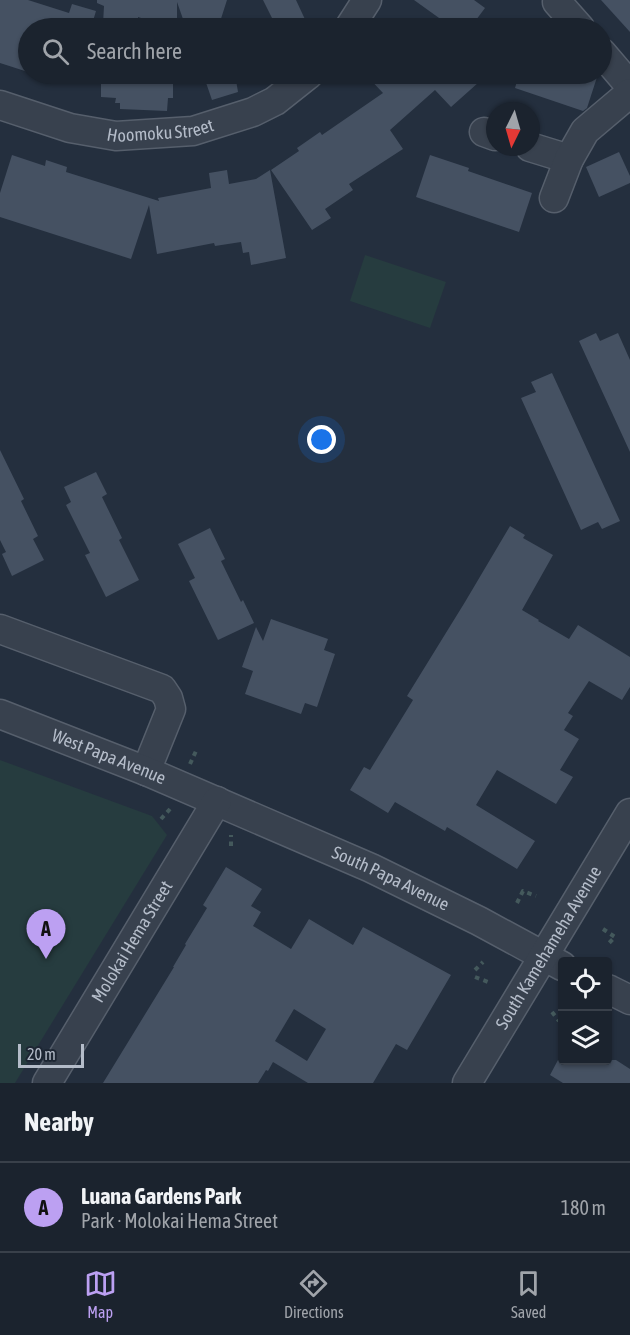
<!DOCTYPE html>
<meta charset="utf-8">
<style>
:root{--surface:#1b232e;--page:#282f3a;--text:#f1f3f6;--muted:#a0a4aa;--line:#39404a;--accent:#bca0f2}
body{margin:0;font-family:"Asap Condensed",sans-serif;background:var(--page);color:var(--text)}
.controls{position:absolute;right:18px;bottom:18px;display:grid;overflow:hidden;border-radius:6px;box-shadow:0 2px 4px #0004}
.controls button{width:54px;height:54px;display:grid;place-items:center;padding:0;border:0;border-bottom:2px solid var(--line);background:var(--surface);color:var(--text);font:30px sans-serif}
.compass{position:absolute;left:486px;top:102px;width:54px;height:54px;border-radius:50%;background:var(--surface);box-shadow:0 2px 4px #0004;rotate:185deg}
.scale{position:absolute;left:18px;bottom:15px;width:66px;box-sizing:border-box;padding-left:6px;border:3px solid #b4bcc9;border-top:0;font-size:16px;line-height:21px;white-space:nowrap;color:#b4bcc9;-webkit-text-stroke:4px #1d2633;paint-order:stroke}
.you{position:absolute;left:322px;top:440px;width:21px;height:21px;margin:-15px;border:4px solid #fff;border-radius:50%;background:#1a73e8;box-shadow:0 0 0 9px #1a73e833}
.badge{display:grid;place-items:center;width:39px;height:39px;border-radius:50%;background:var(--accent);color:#111;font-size:20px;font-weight:700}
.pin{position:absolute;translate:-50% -50px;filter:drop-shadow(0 2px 3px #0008)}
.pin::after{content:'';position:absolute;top:32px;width:21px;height:18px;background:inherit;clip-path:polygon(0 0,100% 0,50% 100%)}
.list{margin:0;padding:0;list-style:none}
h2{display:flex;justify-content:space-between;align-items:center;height:78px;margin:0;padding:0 24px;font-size:26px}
h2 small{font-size:20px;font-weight:400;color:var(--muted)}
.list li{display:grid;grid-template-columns:39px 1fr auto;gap:18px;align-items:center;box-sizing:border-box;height:90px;padding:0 24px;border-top:2px solid var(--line)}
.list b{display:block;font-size:22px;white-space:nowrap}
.list p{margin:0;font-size:20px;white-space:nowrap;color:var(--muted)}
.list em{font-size:20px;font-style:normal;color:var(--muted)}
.icon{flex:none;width:33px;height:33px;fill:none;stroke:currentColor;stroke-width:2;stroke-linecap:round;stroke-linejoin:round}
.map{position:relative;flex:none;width:630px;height:1083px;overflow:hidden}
.search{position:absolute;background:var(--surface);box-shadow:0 2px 4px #0004;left:18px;right:18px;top:18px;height:66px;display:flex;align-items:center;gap:15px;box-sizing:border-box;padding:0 21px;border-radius:33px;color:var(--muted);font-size:22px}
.sheet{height:168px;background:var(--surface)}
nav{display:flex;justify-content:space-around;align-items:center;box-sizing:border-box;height:84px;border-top:2px solid var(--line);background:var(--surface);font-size:16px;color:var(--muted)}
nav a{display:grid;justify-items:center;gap:3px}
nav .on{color:var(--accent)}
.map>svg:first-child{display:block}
.green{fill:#263c3f}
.building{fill:#455162;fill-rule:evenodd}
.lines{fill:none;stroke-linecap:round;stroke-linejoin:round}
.minor-casing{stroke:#565f6c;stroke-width:31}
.path{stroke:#44595c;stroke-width:4;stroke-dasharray:4.5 4.5;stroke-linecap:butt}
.minor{stroke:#38414e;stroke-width:28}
.labels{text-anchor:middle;stroke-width:5;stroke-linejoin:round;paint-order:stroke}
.street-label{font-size:18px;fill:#b4bcc9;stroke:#1d2633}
</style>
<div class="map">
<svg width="630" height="1083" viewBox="0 0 630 1083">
<rect width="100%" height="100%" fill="#242f3e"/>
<g class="green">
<path d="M365,255l81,27 -16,46 -80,-27z"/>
<path d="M0,760l152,56 15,19 -152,248h-15z"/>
</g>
<g class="building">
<path d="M0,0h28l41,13 3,-9 24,7 -3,10 10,3 1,-18 -7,-3v-3h130l-9,28 -35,-9 -6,-17v26h-5l-34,-11v11h-110v44l-28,-9z"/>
<path d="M263,0h33l13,28h-32z"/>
<path d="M414,0h60l11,8 -15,20h-17z"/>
<path d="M601,0h29v32z"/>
<path d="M101,74h72v24h-5l-1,13 -47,-2v-6h-5l1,-5 -15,-1z"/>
<path d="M203,74h32l3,18 -26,8z"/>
<path d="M365,74h123l-37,33 -16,-17 -45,40 13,19 -54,35 4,6 -28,19 6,9 -19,12 -41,-60 28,-19 -2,-3 23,-16 2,3 61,-42z"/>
<path d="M519,74h79l-11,34 -4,3 -68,-23z"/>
<path d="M619,152l11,24v7l-31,14 -13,-30z"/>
<path d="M12,155l33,11 1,-6 21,7 -1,5 93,29 -1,-3 53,-10 -2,-15 18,-3 2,14 27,-5 14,-9 16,88 -35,7 -2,-13 -6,1 -2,-11 -26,4 -1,-3 -57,11 -8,-49 -18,54 -131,-42v-24z"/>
<path d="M430,155l39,13 -1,3 64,22 -13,39 -103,-35z"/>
<path d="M596,333l4,8 18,-8 12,27v92l-51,-111z"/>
<path d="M552,373l68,148 -18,8 -4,-7 -17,8 -60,-132 15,-6 -5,-10z"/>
<path d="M0,450l24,49 -3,2 17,35 -5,3 11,21 -32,16 -10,-22 4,-2 -6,-12z"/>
<path d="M96,472l11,22 -5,3 20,41 -3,2 20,40 -33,17 -21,-42 5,-2 -24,-48 5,-3 -7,-15z"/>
<path d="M510,526l15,9 -2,3 30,17 -31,55 17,10 -1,1 31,18 9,-14 52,32v30l-8,13 -33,-19 -21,32 5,3 -9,14 15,9 -19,31 13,7 -17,27 -59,-34 -21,35 59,36 -18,28 -70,-42 -2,4 -50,-29 -7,11 -38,-23 14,-23 6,3 43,-70 -6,-4 58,-94z"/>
<path d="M210,528l15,31 -4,2 20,41 2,-2 11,23 -36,17 -29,-59 6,-3 -17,-34z"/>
<path d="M271,619l57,20 -4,11 11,4 -18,53 -12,-4 -4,11 -56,-20 8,-23 -11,-4 14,-40 7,14z"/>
<path d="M226,867l36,22 -11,17 10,6 -8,14 38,23 18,-30 44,26 10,-18 88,48 -44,75 -11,-6 -23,39h-65l-35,-21 -5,9 -2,-1 -8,13h-155l71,-116h-1l13,-22 -1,-1 22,-36 -4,-3zM294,1009l32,20 -19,32 -32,-20z"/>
<path d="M558,1060h58l14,9v14h-67l-13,-8z"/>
</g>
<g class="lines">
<defs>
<g id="minor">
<path d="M557,2l23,26"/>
<path d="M349,28l18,-28"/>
<path d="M602,53l28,33"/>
<path id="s1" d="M0,105l70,23 46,8 77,-5 60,-19 22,-11 34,-27"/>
<path d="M484,132l11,4"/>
<path d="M530,147l39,12"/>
<path d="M554,198l15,-39 16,-28 45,-38"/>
<path d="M0,629l162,60 6,9 3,11 -25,62"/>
<path id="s2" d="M0,714l146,57 225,97 108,53 83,45"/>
<path d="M608,989l22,11"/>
<path id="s3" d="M47,1083l170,-282"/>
<path id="s4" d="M467,1083l163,-270"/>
</g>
</defs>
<use href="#minor" class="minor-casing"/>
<g class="path">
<path d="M190,764l6,-13"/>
<path d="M161,819l9,-10"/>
<path d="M231,846v-11"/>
<path d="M517,903l6,-12 13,5"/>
<path d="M603,929l12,8 -7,7"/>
<path d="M475,970l8,-8"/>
<path d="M475,977l13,5"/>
<path d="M552,1012l7,9"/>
</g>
<use href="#minor" class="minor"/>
</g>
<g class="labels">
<g class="street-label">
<text dy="6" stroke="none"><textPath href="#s1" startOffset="165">Hoomoku Street</textPath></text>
<text dy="6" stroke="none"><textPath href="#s2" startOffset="117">West Papa Avenue</textPath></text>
<text dy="6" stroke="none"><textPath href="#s2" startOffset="424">South Papa Avenue</textPath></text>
<text dy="6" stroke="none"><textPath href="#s3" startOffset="165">Molokai Hema Street</textPath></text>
<text dy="6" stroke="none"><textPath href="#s4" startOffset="158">South Kamehameha Avenue</textPath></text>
</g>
</g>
</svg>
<div class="controls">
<button><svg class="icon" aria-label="locate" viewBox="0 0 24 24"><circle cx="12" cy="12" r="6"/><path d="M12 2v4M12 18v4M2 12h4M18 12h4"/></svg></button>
<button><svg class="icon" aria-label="layers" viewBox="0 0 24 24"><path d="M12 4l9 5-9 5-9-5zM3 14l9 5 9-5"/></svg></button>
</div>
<svg class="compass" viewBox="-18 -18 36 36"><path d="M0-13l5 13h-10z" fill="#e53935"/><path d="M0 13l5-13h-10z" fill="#a0a4aa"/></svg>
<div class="scale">20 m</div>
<div class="you"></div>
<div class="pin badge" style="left:46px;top:959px">A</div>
<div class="search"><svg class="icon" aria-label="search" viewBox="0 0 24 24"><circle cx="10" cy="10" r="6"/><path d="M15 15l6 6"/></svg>Search here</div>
</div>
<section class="sheet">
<h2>Nearby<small></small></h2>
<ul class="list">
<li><span class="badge">A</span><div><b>Luana Gardens Park</b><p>Park · Molokai Hema Street</p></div><em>180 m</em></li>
</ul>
</section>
<nav>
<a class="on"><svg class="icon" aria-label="map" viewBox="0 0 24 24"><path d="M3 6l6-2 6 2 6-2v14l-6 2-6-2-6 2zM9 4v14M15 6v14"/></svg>Map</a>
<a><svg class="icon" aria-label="directions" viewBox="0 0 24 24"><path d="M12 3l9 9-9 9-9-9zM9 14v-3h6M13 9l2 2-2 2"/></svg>Directions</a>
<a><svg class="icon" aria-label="saved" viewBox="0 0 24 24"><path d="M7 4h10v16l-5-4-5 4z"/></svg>Saved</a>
</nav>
